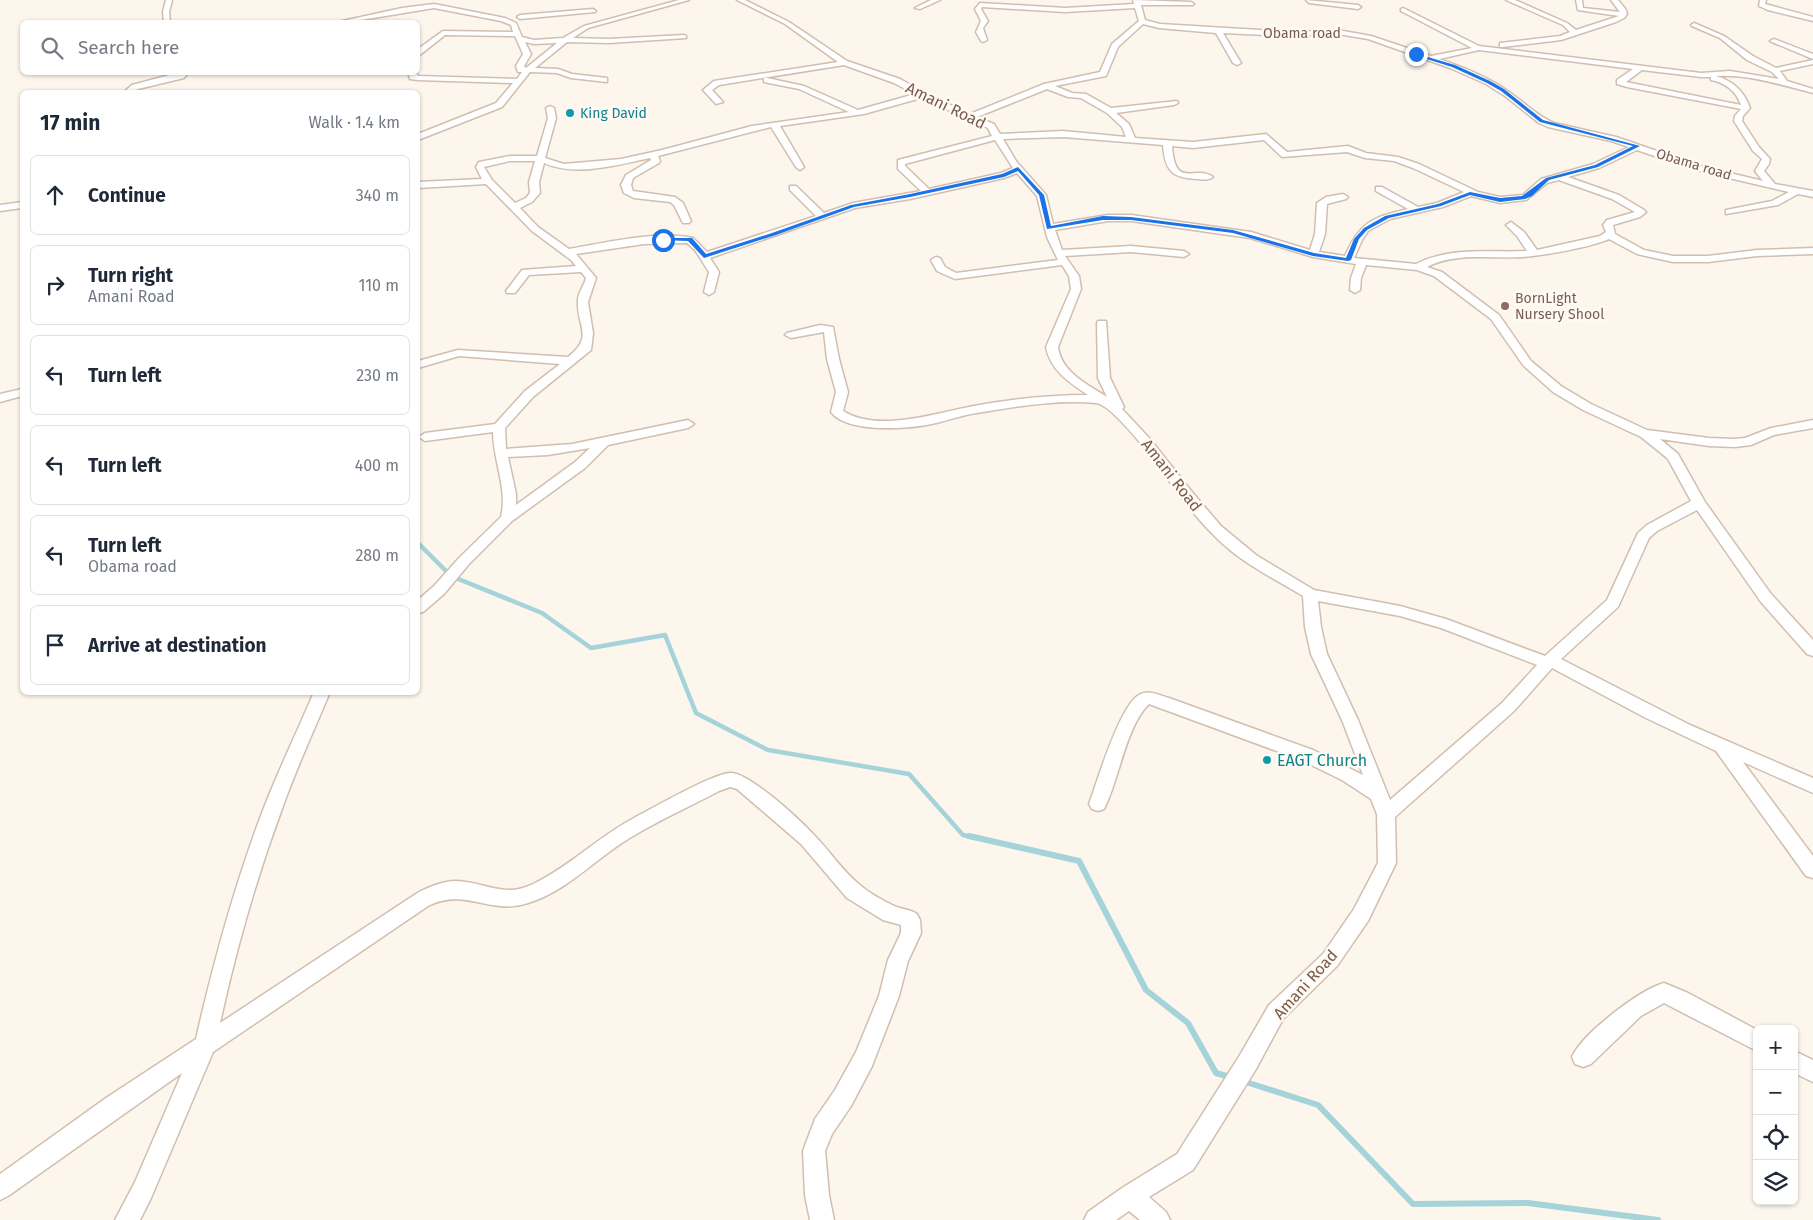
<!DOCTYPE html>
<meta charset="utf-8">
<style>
:root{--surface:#fff;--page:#f2f2f3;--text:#1f2937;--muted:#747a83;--line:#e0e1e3}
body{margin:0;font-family:"Fira Sans",sans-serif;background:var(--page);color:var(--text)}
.controls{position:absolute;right:15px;bottom:15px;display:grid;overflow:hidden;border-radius:8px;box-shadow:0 1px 4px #0004}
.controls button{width:45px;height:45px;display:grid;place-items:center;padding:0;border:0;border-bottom:1px solid var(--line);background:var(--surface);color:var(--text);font:25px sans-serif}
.stop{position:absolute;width:15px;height:15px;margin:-11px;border:4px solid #1a73e8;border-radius:50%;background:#fff}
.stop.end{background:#1a73e8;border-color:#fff;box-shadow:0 1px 5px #0008}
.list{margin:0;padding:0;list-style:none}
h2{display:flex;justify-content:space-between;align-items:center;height:65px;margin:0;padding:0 20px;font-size:21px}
h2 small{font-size:16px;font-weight:400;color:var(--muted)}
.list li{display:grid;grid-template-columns:32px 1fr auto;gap:15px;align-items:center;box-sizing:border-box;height:80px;margin:0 10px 10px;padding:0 10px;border:1px solid var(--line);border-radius:8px}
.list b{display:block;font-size:19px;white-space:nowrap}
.list p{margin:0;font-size:16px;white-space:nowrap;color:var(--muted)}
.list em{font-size:16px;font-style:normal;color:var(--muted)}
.icon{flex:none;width:28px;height:28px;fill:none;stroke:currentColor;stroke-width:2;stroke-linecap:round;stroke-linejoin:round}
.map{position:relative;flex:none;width:1813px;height:1220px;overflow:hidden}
.search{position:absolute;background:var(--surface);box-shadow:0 1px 4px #0004;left:20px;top:20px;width:400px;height:55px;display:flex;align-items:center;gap:12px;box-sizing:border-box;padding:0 18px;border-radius:8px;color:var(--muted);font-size:19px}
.panel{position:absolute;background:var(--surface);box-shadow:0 1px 4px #0004;left:20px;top:90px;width:400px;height:605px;border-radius:8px}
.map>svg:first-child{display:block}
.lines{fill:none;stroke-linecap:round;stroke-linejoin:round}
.stream-far1{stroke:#a5d3da;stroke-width:4.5}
.stream{stroke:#a5d3da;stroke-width:6}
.street-casing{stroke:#d1beb0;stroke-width:3}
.street{fill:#fff;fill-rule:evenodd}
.route{fill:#1a73e8}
.culture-dot{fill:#0f9aa8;stroke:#fffaf3;stroke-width:2}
.education-dot{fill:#8d6e63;stroke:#fffaf3;stroke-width:2}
.labels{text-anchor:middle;stroke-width:5;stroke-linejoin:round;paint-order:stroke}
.far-street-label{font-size:14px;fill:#7a5c4d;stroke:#fffaf3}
.far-culture-label{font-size:14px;fill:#0d838f;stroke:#fffaf3;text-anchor:start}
.far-education-label{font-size:14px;fill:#785e54;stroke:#fffaf3;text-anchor:start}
.street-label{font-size:16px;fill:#7a5c4d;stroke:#fffaf3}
.culture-label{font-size:16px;fill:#0d838f;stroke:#fffaf3;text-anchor:start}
</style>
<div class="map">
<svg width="1813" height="1220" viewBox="0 0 1813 1220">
<rect width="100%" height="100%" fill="#fdf6ec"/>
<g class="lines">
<path class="stream-far1" d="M418,543l33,33 91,37 49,35 74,-13 31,78 72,37 141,24 54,61 12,3"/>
<g class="stream">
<path d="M969,836l110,25 67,129 42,33 28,50 14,4"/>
<path d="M1243,1081l75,24 95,99 115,-1 130,17"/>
</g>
<defs>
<g id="street">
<path d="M166,0h6l-3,12 1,10h-6l-1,-10z"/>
<path d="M679,0h10l-101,28 -15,10 36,1 75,-4 2,1v2l-77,5 -42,-1 -32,26 23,1 14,5 35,4v4l-36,-4 -14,-5 -27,-1 -28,35 -84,33v-6l78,-31 17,-20 -95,-3 -8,-1 -2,-7h8l2,4 99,3 5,-7h-4l-2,-6 7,-12 -8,-18 -70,-1 -24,19h-3v-5l25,-18 70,1 -2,-7 -10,-4 -67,-13 -85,14h-11l64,-14 32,-4 71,14 11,5 6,14 12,3 29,-2 21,-12zM525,42l9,2 23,-1 -31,25 -2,-2 7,-12z"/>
<path d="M737,0h8l44,22 58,39 53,18 25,14 45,21 74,-30 56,-12 12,-28 27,-23 -4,-13 -70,4 -83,-5 -1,2 7,12 -5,7 4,12 -4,2 -2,-1 -5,-9 5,-11 -6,-12 5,-6 85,5 69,-4 -1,-4 58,2 3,2 -1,1h-52l4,15 15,4 132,8 46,-2 33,6 60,20 41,-8 -71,-37v-2l2,-1 76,38 222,27 29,-2 49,8 -7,-7 -25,-12 -27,-22 -28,-12 -1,-1 3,-2 30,13 29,20 23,12 37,-8v4l-33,7 7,10 26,8v4c-32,-8 -64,-19 -97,-17 17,5 28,15 34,32l-7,8 -1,5 17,26 11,12 -1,5 -5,7 11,13 38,7v6l-15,-3 -20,11 -52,9v-4l46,-9 17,-9 -94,-22 -58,-20 -38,18 -31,9 51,18 25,15 2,2 -6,5 -27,8 2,9 29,16 29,6h35l49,-6 56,-2v6l-56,2 -49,6h-35l-36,-8 -28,-15c-17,8 -68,17 -87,18 -30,2 -67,-5 -95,10l15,5 57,43 32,46 30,25 30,18 56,26 62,8 26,1 10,-1 26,-10 42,-8v8l-39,7 -23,10 -16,2 -26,-1 -49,-7 18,15 27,48 66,92 42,46v16l-6,-2 -46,-52 -64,-92 -40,21 -8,7 -31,69 -57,52 129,66 123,53v15l-70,-31 70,94v22l-7,-2 -90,-125 -70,-33 -94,-50 -38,43 -119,106 1,46 -28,58 -31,45 -54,53 -27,50 -63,101 -44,27 17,15 4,8h-30l-11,-9 -13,9h-32l4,-8 34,-24 55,-34 63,-99 29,-50 54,-51 31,-45 24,-46 -1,-49 -6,-15 -29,-19 -41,-20 -152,-56c-23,22 -30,76 -45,105l-6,2 -6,-2 -3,-5c8,-22 31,-99 50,-109 9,-6 20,0 30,3l144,52 50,25 -21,-55 -31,-66 -6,-27 -2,-31c-25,-15 -51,-28 -73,-46 -29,-24 -50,-54 -71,-83 -10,-14 -48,-63 -63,-64 -40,-4 -81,4 -120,10 -13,2 -27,7 -40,10 -25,6 -88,11 -105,-11l5,-20 -9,-33 -3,-27 -33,6 -6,-3 2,-2 33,-8 13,2 6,32 9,33 -5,19c35,22 93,2 131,-5 38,-7 75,-11 114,-11 -18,-12 -38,-25 -42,-48l25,-58 -2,-13 -7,-11 -107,14 -18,-8 -6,-11 5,-3 4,1 5,9 11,6 102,-13 -11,-23 -10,-41 -20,-23 -13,5 -94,21 -55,9 -145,50 9,14 -5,20 -5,3 -5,-3 5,-20 -14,-22 -8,-7 -43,1 -68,10 20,24 -8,24 5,31 -2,17 -58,47 -28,31 1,21 66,-5 116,-24 6,4 -6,4 -80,17 -23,23 -73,53 -43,43 -25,30 -21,18 -5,1v-13l16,-14 25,-28 42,-41c7,-28 -8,-57 -8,-85l-68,9 -6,-4 6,-4 70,-9 30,-33 35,-27 -101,-8 -41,12v-7l40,-11 110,7c27,-21 8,-31 10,-57 0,-7 6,-14 8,-22l-5,-6 -52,3 -14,18h-8l-1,-2 16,-21 54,-4 -5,-6 -39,-29 -46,-47 -68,4v-6l64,-3 -6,-12 3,-5 31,-6h27l11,-38 -2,-10 4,-2 4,2 2,10 -11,40 19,6 57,-5 41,-9 90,-24 97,-14 -50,-23 -35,-7v-4h3l37,8 54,24 57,-16 -21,-11 -50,-18 -125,20 -7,5 11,12 -7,2 -13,-14 11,-9 124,-19 -53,-38zM1143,24l16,4 57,5 17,30 4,2 4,-2 -18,-30 69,3 46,-2 30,5 82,29 36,16 19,12 34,27 9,4 63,14 18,6 -36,17 -52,15 -18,16 -23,2 -22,-5 -59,-28 -21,-7 -32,-4 -18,-7 -61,6 -21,-18 -73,8 -58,-4 -6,-14 -13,-11 58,-8 4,-2 -1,-2 -66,7 -25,-14 -14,-1 -17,-7 51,-10 12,-29zM1479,50l154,19 -16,11v4l10,3 114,22 -6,7 -1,5 19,30 9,8 -7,12 8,10 -62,-15 -85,-29 -62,-14c-17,-7 -30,-21 -45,-31 -21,-15 -46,-25 -70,-33zM1642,70l59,7h10v3c15,3 25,11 30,25l-115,-23zM1047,89l21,8 13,1 26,15 15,14 4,10 -63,-6 -63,3 -6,-10 -17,-7zM921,98l67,30 4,8 -94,24v9l23,22 -68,12 -29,10 -28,-27h-6v4l26,26 -109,36 -14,-14c-34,-8 -89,5 -124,11l-31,-22 -18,-19 12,-6 8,-9 -1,-11 5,-19c31,14 74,2 106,-5l1,2 -25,15 -5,10 3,8 10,5 36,4 4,3 9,18h6l2,-2 -8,-18 -8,-6 -42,-6 -2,-6 2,-7 26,-15 1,-2 -2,-5 113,-29 25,40 4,3 4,-3 -24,-41 84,-12zM1063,137l100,8c2,26 9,33 35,34 6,1 11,1 15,-2 -17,-13 -38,14 -41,-31l21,2 71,-8 18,17 65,-5 18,6 29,3 19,7 51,24 -27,11 -19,4 -36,-20h-6v4l32,18c-35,8 -48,13 -63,47l-26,-4 6,-18 2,-30 19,-5 2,-2 -5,-3 -17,3 -9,6 -2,31 -5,16 -59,-18 -120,-17h-23l-55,9 -7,-29 -30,-34 -13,-22zM995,140l18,28 -12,5 -72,16 -24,-23v-2zM510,161h25l-6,21 1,11 -4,5 -11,5 -23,-23 -8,-13zM1559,180l53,19 23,13 -28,8 -4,5 3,7 -6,4 -63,14 -13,-18 -13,-10 -5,3 11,11 10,15c-36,2 -76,-5 -111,13l-62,-6 8,-18 6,-9 22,-12 53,-12 28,-11 29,7 26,-3 21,-17zM1108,221h23l119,17 63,19 43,7 -5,14 -1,12 5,3 5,-3 1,-12 5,-13 51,5 17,6 57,43 32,46 30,27 30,18 58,27 20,16 7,6 23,42 -44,24 -9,8 -31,67 -62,56 -99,-37 -46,-13 -86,-16 -58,-35 -35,-29 -29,-34 -42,-53 -28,-30 2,-2 -14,-29 -4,-57h-8l-1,2 1,55 9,19c-20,-13 -46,-25 -49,-50l23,-58 -2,-13 -14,-20 66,-4 53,5 5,-3 -5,-3 -53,-5 -69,4 -7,-20zM590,448l-15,14 -59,43v-11l-8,-37 40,-2zM1318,601l82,15 41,12 96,37 -35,38 -112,97 -32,-80 -31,-66 -6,-27z"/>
<path d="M931,0h9l-20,9 -5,-1z"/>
<path d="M1306,0l52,5 3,2 -3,2 -49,-6z"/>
<path d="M1506,0h9l52,23 9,7 43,-14 -41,-6 -2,-10h6l1,8 37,4 -9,-12h7l8,10 1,4 -3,4 -8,4 -55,18 -58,7h-3v-4l60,-7 10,-4 -7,-7z"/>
<path d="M1760,0h6l-1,4 48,13v4l-45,-11 -9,-4z"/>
<path d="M593,9l3,2 -1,1 -75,7 -3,-2 3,-2z"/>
<path d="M1774,39l39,15v5l-41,-17 -2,-1z"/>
<path d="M181,72h8l-5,6 -46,11 -6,3h-8l8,-7z"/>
<path d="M22,202v6l-22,3v-6z"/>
<path d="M22,389v7l-22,6v-8z"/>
<path d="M314,692h16c-16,38 -33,75 -47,114 -26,70 -47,143 -63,217l199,-131c11,-5 24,-11 36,-11 29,0 48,18 78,3 36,-17 65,-47 101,-66 19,-10 78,-44 96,-45 19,-1 70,47 84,62 16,16 28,36 46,50 9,8 22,15 32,20 8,4 17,4 25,9l3,6 1,13 -13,28 -9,35 -27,70 -21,40 -19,28 -7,17 4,44 5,25h-24l-5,-25 -2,-44 12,-32 20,-29 21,-38 23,-56 9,-36 13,-27v-8l-18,-5 -36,-22 -46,-54 -64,-55 -7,-2 -11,4c-30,16 -62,30 -91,48 -34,21 -61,52 -100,64 -38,13 -62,-16 -100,3l-215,146 -62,146 -11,22h-25l20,-38 47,-109 -174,123 -8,4v-26l106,-76 90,-59c18,-79 40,-159 69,-234 15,-38 33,-75 49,-113z"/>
<path d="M1664,983l24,10 69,37v21l-93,-48 -23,13 -50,48 -8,3 -8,-3 -3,-7c10,-23 67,-67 92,-74z"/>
<path d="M1794,1051l19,9v22l-19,-9z"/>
</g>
</defs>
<use href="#street" class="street-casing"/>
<use href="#street" class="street"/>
</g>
<path class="route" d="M1414,53l41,12 35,16 14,8 39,31 97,26 -42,21 -49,13 -17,16 -7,3 -25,3 -30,-7 -29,11 -52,12 -22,12 -8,9 -8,21 -3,1 -35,-5 -80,-23 -102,-13h-28l-56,9 -8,-34 -21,-24 -14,6 -94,20 -56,10 -78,28 -72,23 -16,-17 -27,-1 2,-2h29l14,16 66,-21 79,-28 59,-11 92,-20 16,-7 26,28 7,31 52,-10 28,1 102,13 81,23 32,5 8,-19 10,-11 21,-12 53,-12 32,-12 30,6 22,-2 24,-18 49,-13 38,-19 -93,-24 -39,-31 -14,-8 -35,-16 -38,-12z"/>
<g class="culture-dot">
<circle cx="570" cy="113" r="5"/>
<circle cx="1267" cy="760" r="5"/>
</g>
<circle class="education-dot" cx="1505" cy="306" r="5"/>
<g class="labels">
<g class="far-street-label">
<text x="1302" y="38">Obama road</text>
<text transform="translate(1694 164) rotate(17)" y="5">Obama road</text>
</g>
<g class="far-culture-label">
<text x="580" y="118">King David</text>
</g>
<g class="far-education-label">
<text x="1515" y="303">BornLight<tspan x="1515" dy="16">Nursery Shool</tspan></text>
</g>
<g class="street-label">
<text transform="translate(946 105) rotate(26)" y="6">Amani Road</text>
<text transform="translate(1172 475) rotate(52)" y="6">Amani Road</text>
<text transform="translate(1305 984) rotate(-48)" y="6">Amani Road</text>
</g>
<g class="culture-label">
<text x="1277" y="766">EAGT Church</text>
</g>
</g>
</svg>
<div class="controls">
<button>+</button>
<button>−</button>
<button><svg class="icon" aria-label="locate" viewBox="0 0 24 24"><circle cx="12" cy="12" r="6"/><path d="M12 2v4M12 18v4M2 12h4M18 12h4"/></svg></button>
<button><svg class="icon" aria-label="layers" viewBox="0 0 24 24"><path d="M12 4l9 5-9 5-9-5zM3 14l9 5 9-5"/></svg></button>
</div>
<div class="stop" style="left:663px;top:240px"></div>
<div class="stop end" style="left:1416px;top:54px"></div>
<div class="search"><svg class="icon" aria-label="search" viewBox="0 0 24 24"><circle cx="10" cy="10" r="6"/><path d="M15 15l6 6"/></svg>Search here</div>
<section class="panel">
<h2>17 min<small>Walk · 1.4 km</small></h2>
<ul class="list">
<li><svg class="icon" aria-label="ahead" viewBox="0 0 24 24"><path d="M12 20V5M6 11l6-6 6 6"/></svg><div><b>Continue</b></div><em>340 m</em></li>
<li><svg class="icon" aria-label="right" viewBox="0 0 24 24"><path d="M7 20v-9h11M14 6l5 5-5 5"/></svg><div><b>Turn right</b><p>Amani Road</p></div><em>110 m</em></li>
<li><svg class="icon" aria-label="left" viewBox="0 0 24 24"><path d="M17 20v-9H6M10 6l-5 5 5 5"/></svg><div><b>Turn left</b></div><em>230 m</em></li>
<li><svg class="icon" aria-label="left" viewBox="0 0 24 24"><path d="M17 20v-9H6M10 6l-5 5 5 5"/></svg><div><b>Turn left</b></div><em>400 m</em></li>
<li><svg class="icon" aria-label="left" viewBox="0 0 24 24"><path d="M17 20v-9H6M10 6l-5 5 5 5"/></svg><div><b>Turn left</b><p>Obama road</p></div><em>280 m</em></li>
<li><svg class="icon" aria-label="arrive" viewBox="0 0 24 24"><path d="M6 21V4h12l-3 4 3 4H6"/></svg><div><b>Arrive at destination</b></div></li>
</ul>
</section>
</div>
